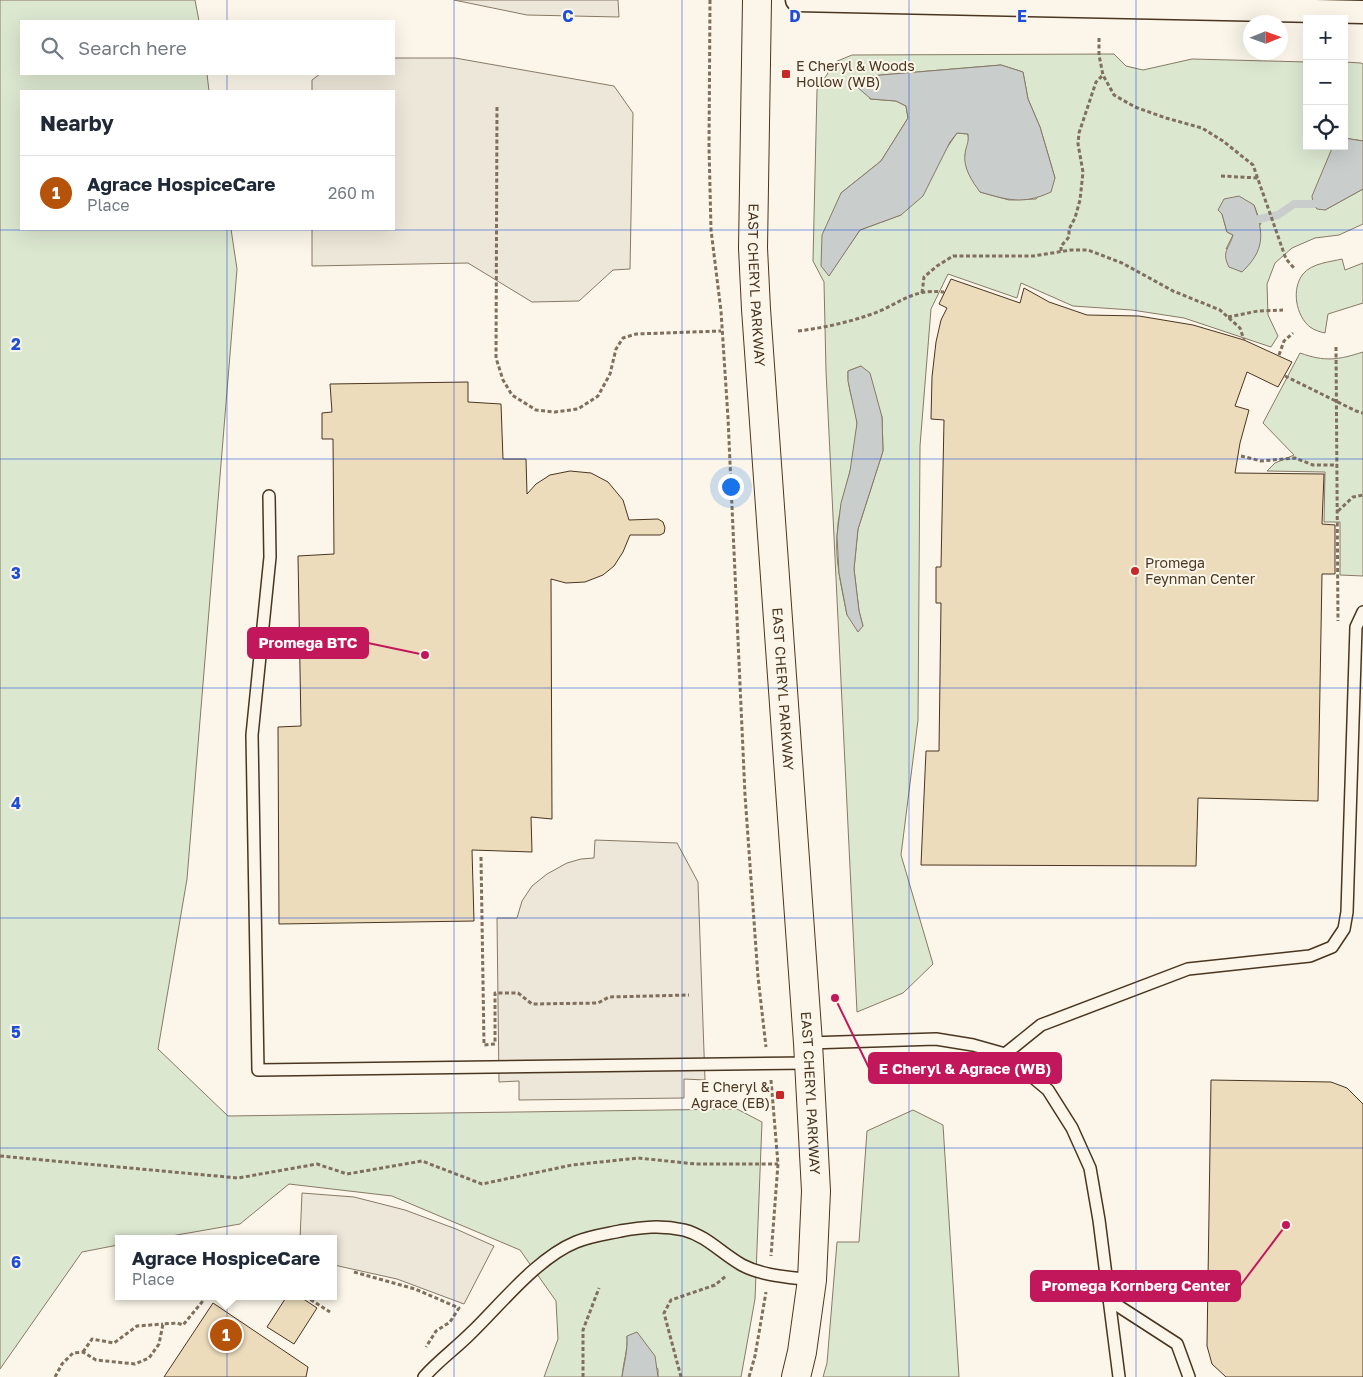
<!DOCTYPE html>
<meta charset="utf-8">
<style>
:root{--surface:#fff;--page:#f2f2f3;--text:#1f2937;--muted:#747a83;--line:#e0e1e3;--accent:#b45309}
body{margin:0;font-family:"Golos Text",sans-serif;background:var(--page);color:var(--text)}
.controls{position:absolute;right:15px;top:15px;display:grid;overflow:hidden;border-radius:0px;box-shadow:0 5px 20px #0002}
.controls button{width:45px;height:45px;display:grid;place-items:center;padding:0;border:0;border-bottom:1px solid var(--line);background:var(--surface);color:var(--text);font:25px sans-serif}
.compass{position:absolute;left:1243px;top:15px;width:45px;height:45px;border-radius:50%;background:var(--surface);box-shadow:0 5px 20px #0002;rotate:89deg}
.you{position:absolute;left:730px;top:486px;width:18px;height:18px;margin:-12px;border:4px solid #fff;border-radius:50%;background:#1a73e8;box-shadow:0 0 0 8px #1a73e833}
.badge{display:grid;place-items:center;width:32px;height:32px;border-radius:50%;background:var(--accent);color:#fff;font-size:16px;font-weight:700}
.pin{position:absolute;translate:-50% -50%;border:2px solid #fff;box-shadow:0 1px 5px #0006}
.popup{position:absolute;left:115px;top:1235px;width:222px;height:65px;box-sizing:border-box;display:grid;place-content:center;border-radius:0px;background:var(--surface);filter:drop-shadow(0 1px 4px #0005);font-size:16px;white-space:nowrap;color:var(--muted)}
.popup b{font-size:19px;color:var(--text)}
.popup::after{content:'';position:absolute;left:50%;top:100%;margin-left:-10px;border:10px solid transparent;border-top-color:var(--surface)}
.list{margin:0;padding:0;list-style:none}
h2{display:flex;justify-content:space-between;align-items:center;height:65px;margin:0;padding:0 20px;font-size:21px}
h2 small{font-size:16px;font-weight:400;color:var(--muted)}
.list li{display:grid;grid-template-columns:32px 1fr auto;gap:15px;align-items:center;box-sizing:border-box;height:75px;padding:0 20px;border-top:1px solid var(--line)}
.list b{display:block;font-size:19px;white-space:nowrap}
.list p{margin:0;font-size:16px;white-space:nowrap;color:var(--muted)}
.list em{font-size:16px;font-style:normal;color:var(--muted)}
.icon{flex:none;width:28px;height:28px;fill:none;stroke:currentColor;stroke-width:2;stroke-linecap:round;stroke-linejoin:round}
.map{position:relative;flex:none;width:1363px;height:1377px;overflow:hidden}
.search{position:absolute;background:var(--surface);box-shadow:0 5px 20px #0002;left:20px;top:20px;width:375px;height:55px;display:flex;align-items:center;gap:12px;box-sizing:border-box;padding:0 18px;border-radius:0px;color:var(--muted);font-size:19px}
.panel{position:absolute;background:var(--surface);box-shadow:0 5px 20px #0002;left:20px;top:90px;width:375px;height:140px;border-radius:0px}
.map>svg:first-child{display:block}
.green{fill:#dce7d0;stroke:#887966;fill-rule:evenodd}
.parking{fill:#ede7d9;stroke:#887966}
.water{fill:#c9cecd;stroke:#887966}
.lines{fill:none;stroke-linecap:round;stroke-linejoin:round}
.stream{stroke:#c9cecd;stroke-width:8}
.building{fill:#ecdcbc;stroke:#4a3520}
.service-casing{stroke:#4a3520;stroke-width:14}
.minor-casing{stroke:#4a3520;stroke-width:25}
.tertiary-casing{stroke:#4a3520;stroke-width:30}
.path{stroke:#7f6f5c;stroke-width:3;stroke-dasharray:4 2.5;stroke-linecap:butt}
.service{stroke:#fbf6e9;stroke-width:11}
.minor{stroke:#fbf6e9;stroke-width:22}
.tertiary{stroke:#fbf6e9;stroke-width:28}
.grid{fill:none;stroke:#1d4ed8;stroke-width:1;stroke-opacity:0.55}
.poi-dot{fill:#c62828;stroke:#fbf6e9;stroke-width:2}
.labels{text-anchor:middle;stroke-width:4;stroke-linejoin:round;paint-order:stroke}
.poi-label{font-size:14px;fill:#4a3520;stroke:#fbf6e9;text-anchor:start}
.street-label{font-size:14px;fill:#4a3520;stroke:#fbf6e9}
.grid-label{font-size:16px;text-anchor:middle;font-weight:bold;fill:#1d4ed8;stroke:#fbf6e9;stroke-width:4;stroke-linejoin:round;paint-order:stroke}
.leader{fill:none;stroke:#c2185b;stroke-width:2}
.callout-dot{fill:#c2185b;stroke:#fbf6e9;stroke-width:2}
.callout{fill:#c2185b;stroke:#c2185b;stroke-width:2}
.callout-label{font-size:15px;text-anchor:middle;font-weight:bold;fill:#fff}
</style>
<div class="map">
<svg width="1363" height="1377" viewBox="0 0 1363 1377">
<rect width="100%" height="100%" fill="#fbf6e9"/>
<g class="green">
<path d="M0,0h195l4,21h-178v53h186l2,17h-188v138h210l6,40 -50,610 -29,170 70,67 509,-7 25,13 -7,177 -14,78h-83v-8l-31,-33c1,14 -4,27 -5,41h-78l14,-38 -2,-38 -36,-51 -128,-54 -103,-12 -49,40 -86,15h-35l-1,6 -36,7 -82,117z"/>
<path d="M1114,54l12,12 17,4 49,-11 115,3v84h26l-5,16 -3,48 38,-21v35l-24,11 -24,3 -23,10 -17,15 -8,21 1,31 10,21 -7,11 -87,-29 -52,-8 -59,-4 -52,-23 -4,15 -69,-24 -17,35 -11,137 -2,274 -17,135 32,109 -30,29 -46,19 -31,-641 -2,-89 -11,-21 4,-171 18,-28 17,-7zM1001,65l22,7 5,27 12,28 15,51 -19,21 -27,1 -29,-8 -15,-37 4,-13 -1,-8 -11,-1 -56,82 -41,15 -31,45 12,-82 40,-32 27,-43 -2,-12 -10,-5 -26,-2 -5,-22 16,-2zM1254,205l7,19 -35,25 7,-14 -6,-3 -5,-18zM861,366l21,51 1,34 -25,78 -4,40 5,42 4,15 -16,-11c-5,-26 -12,-53 -10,-79 1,-38 21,-74 20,-112 -1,-18 -10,-34 -9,-53z"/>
<path d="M1344,62l17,1 2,1v77l-19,-3z"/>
<path d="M1342,259l3,11 18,-7v40l-35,11 -3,19c-5,-1 -11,-3 -15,-6 -14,-11 -19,-38 -7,-53 9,-11 27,-12 39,-15z"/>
<path d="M1363,352v224l-23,-1v-53h-16l1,-50 -58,-1 8,-8 19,-8 -31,-32 37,-70c25,9 38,7 63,-1z"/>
<path d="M913,1110l30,15 16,252h-136l4,-14 10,-121h22l8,-111z"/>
</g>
<g class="parking">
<path d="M454,0h164l1,17 -92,-2z"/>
<path d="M394,58h61l159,28 19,27 -3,156 -17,1 -34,31 -47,1 -64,-39 -156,3v-37h82v-138h-82v-11l8,-6h74z"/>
<path d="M595,840l82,3 21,39 7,198 -21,-1v19l-165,2v-19l-20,1 -2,-164h20l5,-17 10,-15 15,-12 20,-11 14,-4 13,-1z"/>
<path d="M302,1193l52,4 51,13 51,19 38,17 -30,58 -67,-25 -63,-14v-26h-34z"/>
</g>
<g class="water">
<path d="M1001,65l22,7 5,27 12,28 15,51 -4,14c-28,13 -43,8 -71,0 -8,-11 -17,-24 -15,-38 1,-9 4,-10 3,-20l-11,-1 -7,9 -27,54 -22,19 -41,15 -31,46 -8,-10 1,-31 19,-42 40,-32 27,-43 -2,-12 -10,-5 -25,-2 -14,-12 8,-10 16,-2z"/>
<path d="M1344,138l19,3v48l-38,21 -8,-1 -4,-5 -1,-8 21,-50h11z"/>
<path d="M1239,196l15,9c10,29 11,45 -12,67l-13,-5c-8,-15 0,-18 4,-32l-6,-3 -5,-18 -4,-4 6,-11z"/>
<path d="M861,366l9,7 12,44 1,34 -25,78 -4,40 5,42 4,15 -5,6 -11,-17 -8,-42 -2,-37 4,-33 9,-32 7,-48 -9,-42v-10z"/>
<path d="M637,1332l18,24 3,21h-36c2,-14 6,-27 5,-41z"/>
</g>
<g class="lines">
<path class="stream" d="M1259,219l19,-4 16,-11h19"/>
</g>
<g class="building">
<path d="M951,279l69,24 4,-15 25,14 38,13 52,1 54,9 51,15 48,22 -14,25 -31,-15 -12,34 14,4 -9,33 -5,30 89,1 -2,50 13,1v49h-13l-4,227 -120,-3 -2,68 -275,-1 5,-114h13l2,-148h-5v-36h5l3,-147 -13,-1 1,-42 4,-35 5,-22 6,-12 -8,-4z"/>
<path d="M468,382v20l33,2 2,55h23l1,35 9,-10 14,-9 20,-4 21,2 17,9 15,18 6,20 29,-1 5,3 2,6 -1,5 -4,2h-30l-7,17 -9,14 -11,9 -18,7 -19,1 -15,-4 1,240 -21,-2 1,35 -60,-2 2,71 -195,3 -1,-197 23,-1 -3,-170 36,-2 -1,-115h-11v-26l10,-1 -2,-28z"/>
<path d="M1211,1080l120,2 16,6 16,16v273h-137l-14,-13 -5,-18z"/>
<path d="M287,1296h12l18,12 -23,36 -27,-17z"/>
<path d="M213,1303l95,64 -2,10h-142z"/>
</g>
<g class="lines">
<defs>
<g id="service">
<path d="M269,496l1,61 -18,178 6,335 552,-7"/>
<path d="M808,1043l128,-4 37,6 32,9 43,36 24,38 18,40 9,52 20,157"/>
<path d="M1005,1054l36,-29 147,-56 122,-13 22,-9 12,-18 3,-17 9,-285 7,-15"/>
<path d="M1109,1300l68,44 12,33"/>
<path d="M424,1377c14,-16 31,-28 47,-44 30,-29 66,-75 105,-91 14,-6 30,-8 44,-11 22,-4 41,-6 64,-1 23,6 38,24 58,35 21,11 47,12 70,15"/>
</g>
<path id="minor" d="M797,0l566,12"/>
<g id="tertiary">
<path id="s1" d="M757,0l-4,248 3,61 52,734 8,148 -4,89 -10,72 -6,25"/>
</g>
</defs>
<use href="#service" class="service-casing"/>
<use href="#minor" class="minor-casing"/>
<use href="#tertiary" class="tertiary-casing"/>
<g class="path">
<path d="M710,0l-1,147 2,83 10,81 7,107 17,377 13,182 8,70"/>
<path d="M1099,38v17l4,20 11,20 21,12 31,11 36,10 21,13 30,24 33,94 8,9"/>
<path d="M497,107l-1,251 7,22 9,15 24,15 19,2 23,-3 20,-13 12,-22 6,-25 7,-11 13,-4 85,-3"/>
<path d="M1221,176l37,2"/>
<path d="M1061,251v-5l8,-9v-8l6,-11 5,-18 3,-28 -5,-28 1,-11 17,-51 7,-7"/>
<path d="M922,293l2,-16 13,-11 16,-10h80l38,-6h17l34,13 51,28 47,19 20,18 4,12"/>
<path d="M1228,317l30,-6 25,-1"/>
<path d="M798,331c24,-3 48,-8 71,-16 29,-9 41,-27 75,-23"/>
<path d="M1336,347l2,274"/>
<path d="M1279,355l5,-14 9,-8"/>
<path d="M1285,376l71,35 7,2"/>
<path d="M1241,456l20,5 34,-3 18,7h24"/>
<path d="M1338,511l15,-14 10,-2"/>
<path d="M481,857l3,188 11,-1v-51h23l14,11 66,-1 11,-6 80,-2"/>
<path d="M771,1080l7,84 -7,92"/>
<path d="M0,1156l238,22 79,-14 30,10 75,-13 60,23 90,-19 66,-7 58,6h82"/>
<path d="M354,1272l61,17 44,19 -9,14 -14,9 -10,16"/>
<path d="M305,1296l25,16"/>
<path d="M83,1352l9,-13 22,4 23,-17 26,-2"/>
<path d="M55,1377l7,-13 11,-11 10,-1 13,8 39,4 14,-6 10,-14 4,-20 14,-1 6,2 24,-29"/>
<path d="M583,1377v-47l16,-42"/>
<path d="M681,1377l-17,-64 7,-13 44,-15 11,-9"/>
<path d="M749,1377l6,-21 11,-64"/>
</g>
<use href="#service" class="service"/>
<use href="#minor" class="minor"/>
<use href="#tertiary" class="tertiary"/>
</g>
<path class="grid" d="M227,0v21M454,0v1377M682,0v1377M909,0v1377M1136,0v1377M227,74v17M227,229v1148M0,230h1363M0,459h1363M0,688h1363M0,918h1363M0,1148h1363"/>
<g class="poi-dot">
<rect x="781" y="69" width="10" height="10" rx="2.5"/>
<circle cx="1135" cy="571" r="5"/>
<rect x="775" y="1090" width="10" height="10" rx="2.5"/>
</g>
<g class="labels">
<g class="poi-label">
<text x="796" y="71">E Cheryl &amp; Woods<tspan x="796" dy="16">Hollow (WB)</tspan></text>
<text x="1145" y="568">Promega<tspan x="1145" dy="16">Feynman Center</tspan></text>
<text x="770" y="1092" text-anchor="end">E Cheryl &amp;<tspan x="770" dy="16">Agrace (EB)</tspan></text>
</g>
<g class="street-label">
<text dy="5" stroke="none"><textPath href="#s1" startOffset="285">EAST CHERYL PARKWAY</textPath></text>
<text dy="5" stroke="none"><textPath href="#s1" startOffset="690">EAST CHERYL PARKWAY</textPath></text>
<text dy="5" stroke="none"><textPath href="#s1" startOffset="1095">EAST CHERYL PARKWAY</textPath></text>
</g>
</g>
<g class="grid-label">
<text x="568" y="22">C</text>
<text x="795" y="22">D</text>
<text x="1022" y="22">E</text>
<text x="16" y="350">2</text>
<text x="16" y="579">3</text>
<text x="16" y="809">4</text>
<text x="16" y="1038">5</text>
<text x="16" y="1268">6</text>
</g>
<path class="leader" d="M425 655L368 643M835 998L869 1068M1286 1225L1240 1286"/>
<g class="callout-dot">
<circle cx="425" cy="655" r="5"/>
<circle cx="835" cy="998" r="5"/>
<circle cx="1286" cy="1225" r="5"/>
</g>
<g class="callout">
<rect x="248" y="628" width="120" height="30" rx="5"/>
<rect x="869" y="1053" width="192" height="30" rx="5"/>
<rect x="1031" y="1271" width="209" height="30" rx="5"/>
</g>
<g class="callout-label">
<text x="308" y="648">Promega BTC</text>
<text x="965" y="1074">E Cheryl &amp; Agrace (WB)</text>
<text x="1136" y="1291">Promega Kornberg Center</text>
</g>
</svg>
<div class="controls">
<button>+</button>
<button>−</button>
<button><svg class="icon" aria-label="locate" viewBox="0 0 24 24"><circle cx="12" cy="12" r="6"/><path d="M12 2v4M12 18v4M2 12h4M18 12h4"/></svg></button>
</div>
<svg class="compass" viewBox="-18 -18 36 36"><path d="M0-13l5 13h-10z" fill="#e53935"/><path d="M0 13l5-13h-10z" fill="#747a83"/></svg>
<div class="you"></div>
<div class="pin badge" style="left:226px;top:1335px">1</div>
<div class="popup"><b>Agrace HospiceCare</b>Place</div>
<div class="search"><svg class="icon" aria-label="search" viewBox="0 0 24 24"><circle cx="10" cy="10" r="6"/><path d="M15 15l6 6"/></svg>Search here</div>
<section class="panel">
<h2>Nearby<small></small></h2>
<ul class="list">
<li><span class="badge">1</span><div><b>Agrace HospiceCare</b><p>Place</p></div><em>260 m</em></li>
</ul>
</section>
</div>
